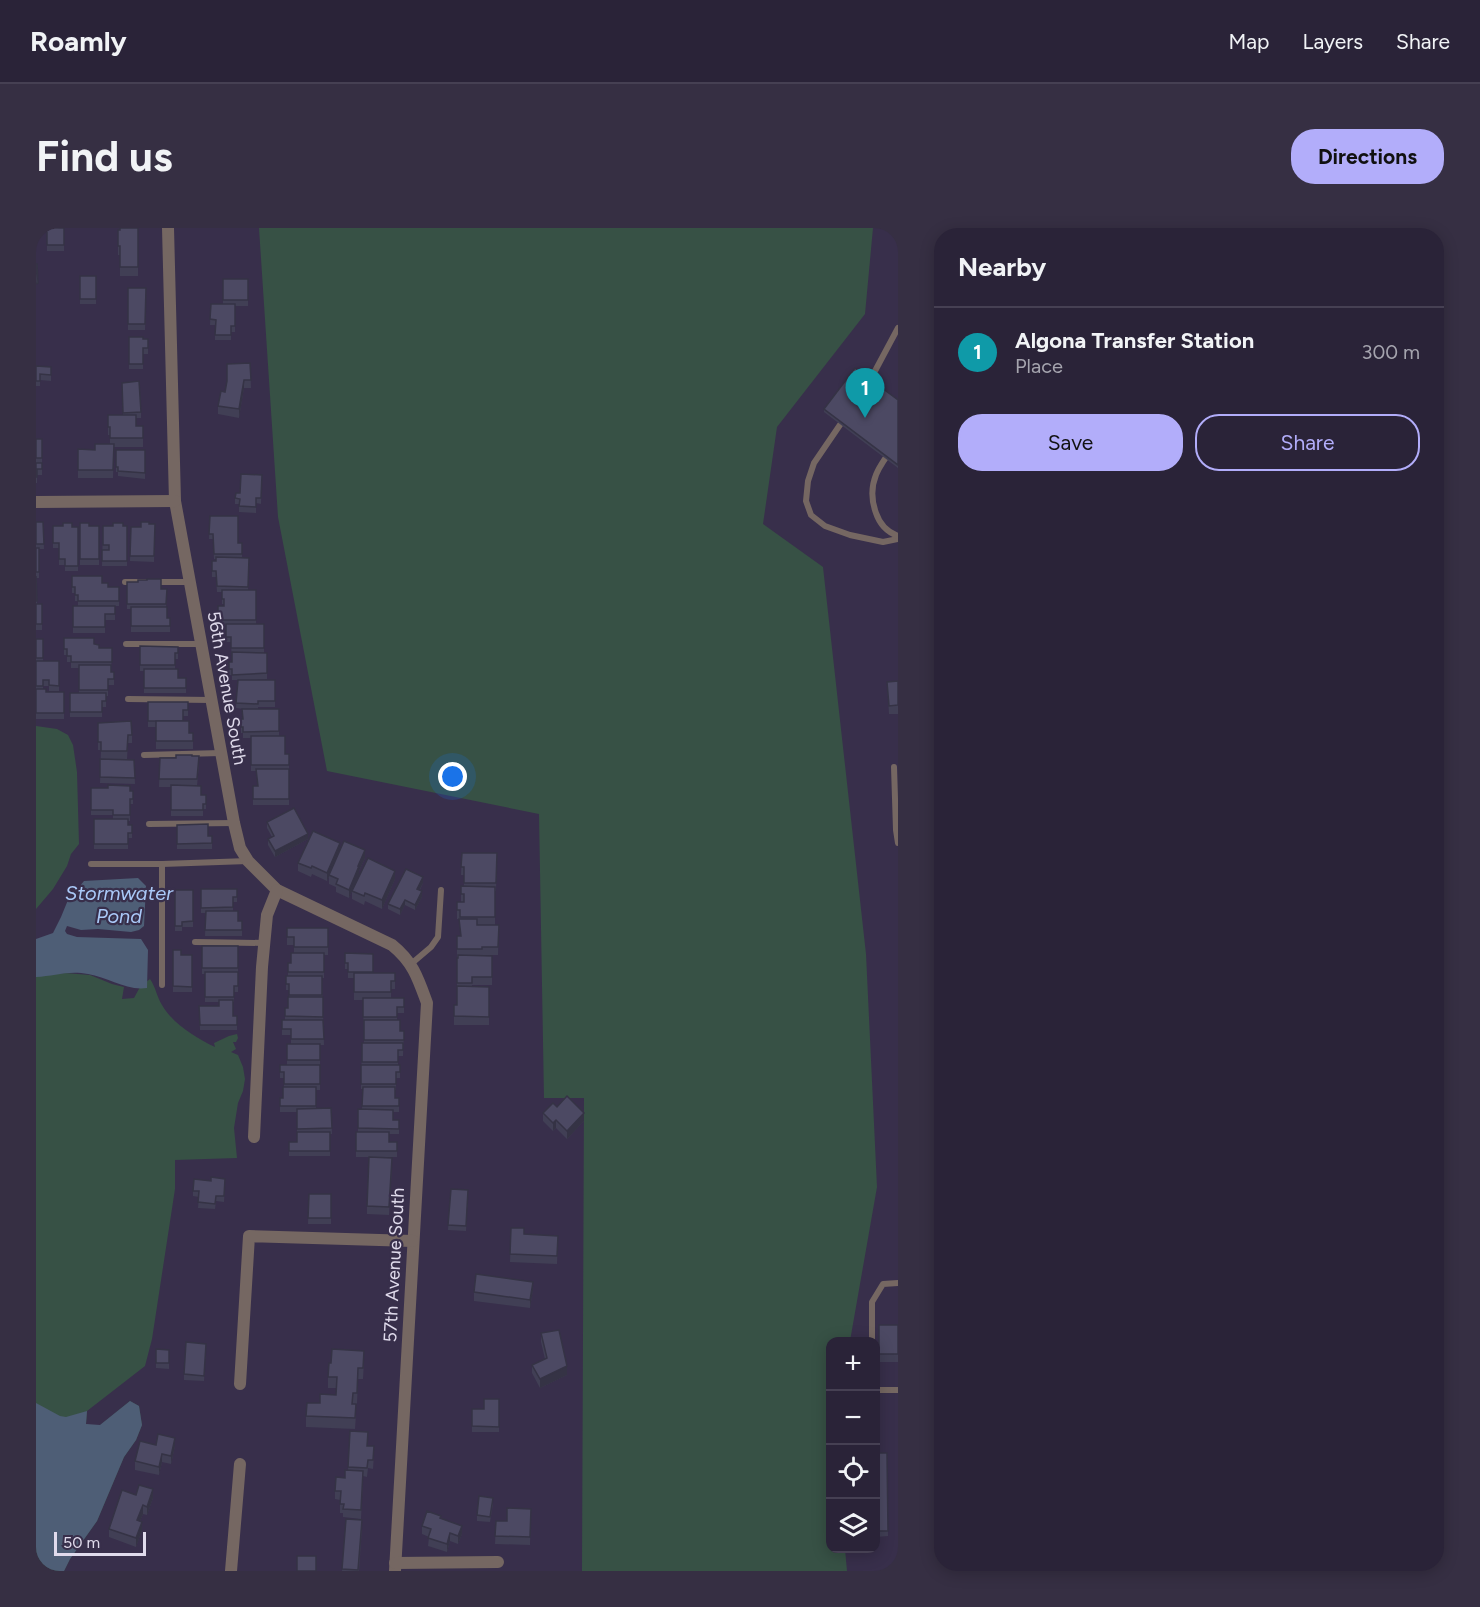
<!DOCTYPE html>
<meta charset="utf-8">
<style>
:root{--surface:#2a2338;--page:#362f43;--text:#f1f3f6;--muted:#a5a4ae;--line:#464053;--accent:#b2adfa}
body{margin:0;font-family:Figtree,sans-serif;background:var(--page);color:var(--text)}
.controls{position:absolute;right:18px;bottom:18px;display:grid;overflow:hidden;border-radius:12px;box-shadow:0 3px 15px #0003}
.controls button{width:54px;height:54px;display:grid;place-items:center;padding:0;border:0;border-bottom:2px solid var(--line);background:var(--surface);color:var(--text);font:30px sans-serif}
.scale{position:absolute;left:18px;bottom:15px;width:92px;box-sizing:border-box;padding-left:6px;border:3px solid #e0dbec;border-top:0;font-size:16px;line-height:21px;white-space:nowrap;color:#e0dbec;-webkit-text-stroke:4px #382f4b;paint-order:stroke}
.you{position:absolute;left:417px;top:549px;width:21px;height:21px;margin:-15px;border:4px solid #fff;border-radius:50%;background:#1a73e8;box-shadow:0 0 0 9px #1a73e833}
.badge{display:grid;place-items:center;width:39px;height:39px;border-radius:50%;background:var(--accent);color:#fff;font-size:20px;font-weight:700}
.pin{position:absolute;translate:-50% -50px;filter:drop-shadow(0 2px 3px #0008)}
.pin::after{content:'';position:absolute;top:32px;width:21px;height:18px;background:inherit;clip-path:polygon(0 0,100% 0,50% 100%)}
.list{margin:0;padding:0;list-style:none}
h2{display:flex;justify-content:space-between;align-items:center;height:78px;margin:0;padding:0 24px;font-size:26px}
h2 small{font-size:20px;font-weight:400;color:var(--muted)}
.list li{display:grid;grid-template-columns:39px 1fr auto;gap:18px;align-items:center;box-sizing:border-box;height:90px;padding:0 24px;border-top:2px solid var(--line)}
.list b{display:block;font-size:22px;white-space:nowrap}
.list p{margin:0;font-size:20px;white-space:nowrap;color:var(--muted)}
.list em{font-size:20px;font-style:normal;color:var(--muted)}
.actions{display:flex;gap:12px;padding:18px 24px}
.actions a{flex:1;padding:14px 0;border:2px solid var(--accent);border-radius:24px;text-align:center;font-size:21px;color:var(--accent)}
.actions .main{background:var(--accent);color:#111}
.icon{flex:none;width:33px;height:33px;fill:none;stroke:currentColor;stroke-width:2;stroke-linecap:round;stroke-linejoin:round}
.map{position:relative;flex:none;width:862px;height:1343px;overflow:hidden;border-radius:24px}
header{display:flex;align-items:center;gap:36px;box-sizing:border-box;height:84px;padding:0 30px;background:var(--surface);border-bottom:2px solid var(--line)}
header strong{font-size:28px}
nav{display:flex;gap:33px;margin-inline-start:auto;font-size:21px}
.intro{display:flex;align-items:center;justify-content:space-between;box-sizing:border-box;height:144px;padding:0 36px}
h1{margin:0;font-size:42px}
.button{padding:15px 27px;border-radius:24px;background:var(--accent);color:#111;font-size:21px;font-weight:700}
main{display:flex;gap:36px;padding:0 36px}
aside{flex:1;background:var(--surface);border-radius:24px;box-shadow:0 3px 15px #0003}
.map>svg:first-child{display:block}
.green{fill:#375145}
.water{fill:#4e5e76}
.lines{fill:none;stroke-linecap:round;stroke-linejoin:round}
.service{stroke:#756762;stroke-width:6}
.minor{stroke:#756762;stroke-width:12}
.wall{fill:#413f55}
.shaded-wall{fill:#353345}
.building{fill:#4c4963;stroke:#353345;stroke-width:1.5}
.labels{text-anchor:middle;stroke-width:4.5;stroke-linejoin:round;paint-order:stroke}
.street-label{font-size:18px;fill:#e0dbec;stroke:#382f4b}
.water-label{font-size:20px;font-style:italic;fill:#aac9f8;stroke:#382f4b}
</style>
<header>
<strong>Roamly</strong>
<nav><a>Map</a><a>Layers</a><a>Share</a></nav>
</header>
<div class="intro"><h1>Find us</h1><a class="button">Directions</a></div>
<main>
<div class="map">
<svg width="862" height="1343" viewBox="0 0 862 1343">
<rect width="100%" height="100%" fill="#382f4b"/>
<g class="green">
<path d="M223,0h614l-8,86 -88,113 -14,97 60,43 43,387 11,233 -27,154 -20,1v206l15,1 2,22h-265l2,-473h-40l-5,-284 -212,-43 -49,-254z"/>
<path d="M0,498l21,3 11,6 5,10 4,27 2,72 -8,10 -4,12 -14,23 -17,20z"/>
<path d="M29,745l25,2 22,9 12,3 -2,12 12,-1 6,-11 10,-8c6,9 7,18 12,26 11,19 34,33 53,42l-1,-4 15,-7 8,-2 1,4 -2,4h-3l3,7 -5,3 7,3 5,12 2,12 -2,12 -5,12 -4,25 3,30 -62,2v29l-23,150 -7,27 -58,45 -1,13 12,3 32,-26 9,5 3,19 -6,15 -12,17 -27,64 -27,38 -6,12h-28v-595z"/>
</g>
<g class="water">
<path d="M102,650l8,8 -2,40 -5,4 -8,2 -33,-3 -17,1 -14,-4 -2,5 2,3 10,3 64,2 7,11 -1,38c-21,3 -39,-11 -59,-14 -19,-4 -34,2 -52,3v-38l17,-6 8,-16 7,-17 16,-19z"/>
<path d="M94,1173l9,5 3,19 -6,15 -12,17 -27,64 -27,38 -6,12h-28v-168l24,13 6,1 21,-6 -1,13 14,1z"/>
</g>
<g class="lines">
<g class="service">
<path d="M831,158l31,-58"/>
<path d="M808,191l-30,44 -6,18 -2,20 5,14 14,11 25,9 33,7 15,-3"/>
<path d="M862,213c-18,23 -33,42 -22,72 4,12 11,19 22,23"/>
<path d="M89,354h20"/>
<path d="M119,354h35"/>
<path d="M90,416h75"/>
<path d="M92,471l83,1"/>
<path d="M108,527l77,-2"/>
<path d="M858,539l2,63 2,13"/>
<path d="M113,596l85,-1"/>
<path d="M55,636h71l86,-3"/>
<path d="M159,714l69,1"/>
<path d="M375,736l20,-17 7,-10 3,-47"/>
<path d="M126,757v-121"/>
<path d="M836,1114v-40l11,-18 15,-1"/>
<path d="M840,1162h22"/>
</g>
<g class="minor">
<path d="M132,0l7,273 59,322 6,25 8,13 29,29 115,55c21,17 26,33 35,58l-32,568"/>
<path d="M0,274l139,-1"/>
<path d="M218,909l8,-170 5,-52 10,-25"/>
<path d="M204,1156l9,-148 164,5"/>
<path d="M359,1335l103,-1"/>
<path d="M195,1343l9,-107"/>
</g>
</g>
<g class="wall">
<rect x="11" y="0" width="17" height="23"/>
<path d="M102,0v48h-18v-21h-2v-25z"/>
<rect x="44" y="48" width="16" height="28"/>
<path d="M187,51h25v27h-13v26h-4v8h-16v-15h-5l1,-21h12z"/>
<path d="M92,60h18l-1,42h-17z"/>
<path d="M93,109l19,2v15h-5v15h-14z"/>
<path d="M214,135l1,25h-7l-5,30 -21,-4v-8l7,-14z"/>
<path d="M0,138l15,1v14l-11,-1v6h-4z"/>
<path d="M86,155l19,29v6h-5v8h7v21h-29l-1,31h-35v-29l17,1 15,-6v-9h-2v-20h15z"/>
<path d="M862,172v68l-74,-56v-3z"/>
<path d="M0,211h6v36h-5v8h-1z"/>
<path d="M80,222h29v29l-27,-3v-4h-2z"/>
<path d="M226,247l-1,29 -5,-1v10l-17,-1v-8h-4v-6l5,-5z"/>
<path d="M174,288l28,27h4v15h7l-1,32h8v34h8v29h3v26l-19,1h27v27h-17v2h21v27l6,18h4v51h-36v-19h5l-2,-15h-5v-33h-8v-5h-2v-14h2l1,-10 -8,-1 2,-28h-6v-5h-3v-13h3l-1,-20h-5v-16h-5v-6h-3v-14h6v-2h-2v-12h-5l-1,-15h-4v-16h4v-2h-2l-1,-20h-4z"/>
<path d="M0,294h7l1,27h-5v29h-3l1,26h5v26h-6z"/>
<path d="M44,295l9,3h10v39h-19z"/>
<path d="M113,296h6l-1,38 -24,-1 1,-34h10z"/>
<path d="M17,298l25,1v44h-13v-6h-6v-17h-6z"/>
<path d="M67,298h24v40h-25z"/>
<path d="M36,348l30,7 6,4h11v19h-4v14h-10v13h-32v-27h5v-5h-3v-8h-3z"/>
<path d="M91,354h11l23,7 6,6 -1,12 1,11h3v14h-39v-23h-4z"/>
<path d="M28,410l30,6 5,4h13l-1,24h3v13h-6v11h-2v11h-4v10h-32v-24h9v-25h-8v-6h-4v-7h-3z"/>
<path d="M0,411h7v22h16v30h-10v-5h-6v3l3,3h18v27h-28z"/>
<path d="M104,418l38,1v12h-3v10l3,9h8v15h-42v-22h-4z"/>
<path d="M862,453v33h-9l-2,-32z"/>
<path d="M112,474h40v14h-5v5l6,12h4v16h-37v-22h-8z"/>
<path d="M62,495l34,12v8h-4l-1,16 7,1 1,24 -35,-1 1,-33h-3z"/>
<path d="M156,528l7,8 -2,22 4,9h5v14h-3v7h-32v-29h-12l1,-29h16z"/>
<path d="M55,560l42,3v13h-3v17h-2v4h4v13h-4v11h-34v-30h19v-4h-22z"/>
<path d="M231,594l41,17 -33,18 -7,-12v-6l4,-2 -5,-9z"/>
<path d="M141,597l31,11h4v13h-35z"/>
<path d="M304,623l25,7 -6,13v4l-10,23 -13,-6v-5l-7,-3v-9l5,-10 -7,16 -15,-7 -1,3 -13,-6v-8z"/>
<path d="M426,625h35l-1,38h-1v34h4l-1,30h-16l10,1v29h-20v1l17,1v38h-35v-20h3v-47h1h-1v-22h3v-17h-3v-17h4v-16h3v-11h-3z"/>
<path d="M359,651l-13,30 -17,-8 -1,4 -12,-6v-8z"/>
<path d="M387,655l-3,7 2,7 -7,13 -10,-5 -5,10 -12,-6v-5z"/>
<path d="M165,661h36v13h-4v9l5,10h4v15h-37l1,-23h-5z"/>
<path d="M139,662h18v37h-11v4h-7z"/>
<path d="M251,700h41v27h-4v23h-2l2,67h-4v45h-4v19l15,-1 1,26h-2v22h-41v-14h8v-30h-17v-14h3l1,-11v-9h-4v-13h7v-21h4v-9h-9v-15h3v-12h3l1,-11v-7h-3v-14h2v-13h3l3,-10v-8h-7z"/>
<path d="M166,718h36v46h-4v10h-1v14h4v14h-37l-1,-24h20v-4h-14v-28h-3z"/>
<path d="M137,722l8,5h11v37h-19z"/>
<path d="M309,725l28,1v19h22v16h-4v9h13v15h-7v7l3,11h4l-1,25h-5v9h2v13h-4v12h-1v8h4v14h-6v8h6v14h-10v8h8v15h-41v-25h2v-23h4l1,-20h-2v-5l1,-41h2l-1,-43h-9v-22h-6v-9h-3z"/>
<path d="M521,879l27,14 -17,18 -11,-11 -3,3 -10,-10v-8z"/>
<path d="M356,939l-3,48 -22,-1v-8z"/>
<path d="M175,953l14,3 -1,18 -8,-1 -1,8 -17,-1 1,-11 -6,-1v-5z"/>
<path d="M415,961l17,1 -2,41 -18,-1z"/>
<path d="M273,966h22v30h-23z"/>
<path d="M475,1000l13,6 34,2 -1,28 -47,-2z"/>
<path d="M497,1062l-3,18 -56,-7v-9z"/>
<rect x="843" y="1097" width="19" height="37"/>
<path d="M505,1105l26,42 -27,13 -8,-15v-8l13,-6 -4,-17z"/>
<path d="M170,1116l-2,37 -20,-1v-6z"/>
<path d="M120,1121l13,1v19l-13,-1z"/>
<path d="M328,1134l-1,17h-5l-1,25h-4l3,11 -1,14 -49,-2v-11l14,-13 16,-8v-7h-8v-11z"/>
<path d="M463,1171v33h-27v-23h12z"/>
<path d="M314,1203l17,15 7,9 -1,14 -5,-1 -1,9 -4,-1 -2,43 -18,-2v-4h-3v-13l-5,-1v-8l10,-13 3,-8z"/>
<path d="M120,1217l19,1 -4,18 -9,-2 -3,13 -24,-5v-9z"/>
<path d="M840,1225h11l1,83 -12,1z"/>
<path d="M100,1267l17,3 -6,17 -4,-1 -3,7 2,9 -6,17 -27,-10v-8z"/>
<path d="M457,1276l-3,18 -13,-1v-6z"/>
<path d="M495,1281l-1,36 -35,-1 1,-23h11z"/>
<path d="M310,1291l16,9 -3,43h-17z"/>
<path d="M405,1291l21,15 -4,10 -8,-3 -3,11 -19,-6 1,-9 -7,-3v-8z"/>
</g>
<g class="shaded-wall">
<path d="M208,152v8l-5,30v-9z"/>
<path d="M272,606v5l-33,18v-6z"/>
<path d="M304,615v9l-13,29v-8z"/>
<path d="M329,622v8l-6,13v4l-10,23v-8z"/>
<path d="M359,643v8l-13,30v-9z"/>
<path d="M387,649v6l-6,12v-6z"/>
<path d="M386,663v6l-7,13v-5z"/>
<path d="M369,672v5l-5,10v-6z"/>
<path d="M548,885v8l-17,18v-8z"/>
<path d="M520,892v8l-3,3v-8z"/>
<path d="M497,1054v8l-3,18v-8z"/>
<path d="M531,1138v9l-27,13v-9z"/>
<path d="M139,1210v8l-4,18v-8z"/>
<path d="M126,1226v8l-3,13v-8z"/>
<path d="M117,1261v9l-6,17v-8z"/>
<path d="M107,1277v9l-6,14v-8z"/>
<path d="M106,1294v8l-6,17v-9z"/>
<path d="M426,1298v8l-4,10v-8z"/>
<path d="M414,1305v8l-3,11v-8z"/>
</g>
<g class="building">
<rect x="11" y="0" width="17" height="17"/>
<path d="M84,0h18v39h-18v-21h-2v-16h2z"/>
<path d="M0,36h1l1,19 -2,1z"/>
<rect x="44" y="48" width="16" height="23"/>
<rect x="187" y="51" width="25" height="21"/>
<path d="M92,60h18l-1,36h-17z"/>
<path d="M175,76h24v22h-4v9h-16l1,-15 -6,-1z"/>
<path d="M93,109h14v2h5v9h-5v16h-14z"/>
<path d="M214,135l1,17h-7l-5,29 -21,-3 3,-15 4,1 2,-11v-17z"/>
<path d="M0,138l15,1v8l-11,-1v7h-4z"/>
<path d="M819,140l43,32v65l-74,-56z"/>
<path d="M103,153l2,31 -18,1 -1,-30z"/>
<path d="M72,187h28v11h7v12h-33v-11h-2z"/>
<rect x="0" y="211" width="6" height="19"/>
<path d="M59,216h19l-1,26h-35v-21l17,1z"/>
<path d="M80,222h29v23l-27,-2v-4h-2z"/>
<path d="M0,235h6v6h-5v8h-1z"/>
<path d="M205,246l21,1 -1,23h-5v9l-17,-1 1,-7 -5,-1 1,-5h4z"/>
<path d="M174,288h28v27h4v11h-28l-1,-20h-4z"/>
<path d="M0,294h7l1,22h-8z"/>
<path d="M105,294h8v2h6l-1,32h-24l1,-29h10z"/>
<path d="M27,295h9v4h6v39h-13v-7h-6v-16h-6v-17h10z"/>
<path d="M44,295h9v3h10v33h-19z"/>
<path d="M77,295h10v3h4v35h-25v-11h7v-5h-6v-19h10z"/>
<rect x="0" y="320" width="3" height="24"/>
<path d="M180,329l33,1 -1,29 -31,-1 -1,-15h-4v-10h4z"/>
<path d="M0,348l1,25h-1z"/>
<path d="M36,348h30v7h6v4h11v14h-41v-6h-3v-8h-3z"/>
<path d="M111,351h14v10h6l-1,15h-39v-22h11v-2h9z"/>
<path d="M186,362h34v30h-35v-6h-3v-8h6v-7h-2z"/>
<rect x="0" y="376" width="6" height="20"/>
<path d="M37,378h42v8h-10v13h-32z"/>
<path d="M95,379h36v11h3v8h-39z"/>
<path d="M190,396h38v24h-33v-11h-5z"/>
<path d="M28,410h30v6l5,1v3h13v14h-41v-6h-4v-7h-3z"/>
<rect x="0" y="411" width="7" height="19"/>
<path d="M104,418l38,1v6h-3v12h-35z"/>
<path d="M196,424l35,1v20l-35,2v-6h-3v-7h3z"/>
<path d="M0,433h23v25l-10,-1v-5h-6v6h-7z"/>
<path d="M43,437h32v7h3v7h-6v11h-29z"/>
<path d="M108,441h34v9h8v10h-42z"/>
<path d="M202,452h37v21h-17v3l-22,-1z"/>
<path d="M862,453v24l-9,1 -2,-24z"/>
<path d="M0,461h10v3h18v21h-28z"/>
<path d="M34,465h36v8h-4v11h-32z"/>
<path d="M112,474h40v8h-5v11h-35z"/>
<path d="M206,481h37v22l-36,1v-5h-2v-8h2z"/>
<path d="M95,493l1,14h-4l-1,16h-26v-9h-3v-19z"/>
<path d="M120,493h33v12h4v8h-37z"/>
<path d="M215,508h34v18h4v11h-38z"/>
<path d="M140,527h16v1h7l-2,23h-38l1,-21h16z"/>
<path d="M64,531l34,1 1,18 -35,-1z"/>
<path d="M220,541h33v30h-36v-13h5z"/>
<path d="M72,557l22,1v5h3v8h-3v16h-17v-5h-22v-22h17z"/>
<path d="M135,557l30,1v9h5v9h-3v6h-32z"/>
<path d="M258,580l14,26 -33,17 -7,-12 6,-3 -7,-14z"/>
<path d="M58,591h34v6h4v8h-4v11h-34z"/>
<path d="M172,596v12h4v7l-35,1v-19z"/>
<path d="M277,603l27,12 -13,30 -15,-7 -1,2 -13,-5z"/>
<path d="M308,613l21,9 -7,16h1l-10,24 -13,-6 2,-5 -9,-4z"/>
<path d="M426,625h35l-1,30h-32v-16h-3z"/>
<path d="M332,630l27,13 -13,29 -17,-7 -1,3 -12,-5z"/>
<path d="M370,641l17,8 -6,12 5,2 -7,14 -10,-5 -5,9 -12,-5z"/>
<path d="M425,658l34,1v30h-35v-7h-3v-8h7v-8h-3z"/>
<path d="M165,661h36v8h-4v10l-32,1z"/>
<path d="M139,662h18v31l-11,1v4h-7z"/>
<path d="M170,683h32v10h4v9h-37z"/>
<path d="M423,691h18v6h22l-1,22h-16v2h-25v-13h4z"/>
<path d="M251,700h41v19h-34v-10h-7z"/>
<rect x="166" y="718" width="36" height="22"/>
<path d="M137,722h8v5h11v32l-19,-1z"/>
<path d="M255,725h33v19h-36v-9h3z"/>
<path d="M309,725l28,1v18h-25v-9h-3z"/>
<path d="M422,727l34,1v21h-20v6h-15v-25h1z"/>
<path d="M169,744h33v14h-4v11h-29z"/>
<path d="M318,745h41v8h-4v11h-37z"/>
<path d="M250,748h36v19h-33v-11h-3z"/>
<path d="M421,758l32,1v30l-35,-1v-11h3z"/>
<path d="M252,769h35v20l-38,-1v-8h3z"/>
<path d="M327,770h41v9h-7v10h-34z"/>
<path d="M183,772h14v16h4v9h-37l-1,-19h20z"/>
<path d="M246,792h41l1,19h-33v-10h-9z"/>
<path d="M328,792h36v11h4v9h-40z"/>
<path d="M326,815h41v7h-5v12h-36z"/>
<rect x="251" y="816" width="33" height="16"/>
<path d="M244,837h40v19h-36v-12h-4z"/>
<path d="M325,837h39v7h-4v12h-35z"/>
<path d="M247,859h33v19h-36v-8h3z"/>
<path d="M327,859h32v11h4v8h-37z"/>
<path d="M531,868l17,17 -17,18 -11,-11 -3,3 -10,-10 10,-10 4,4z"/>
<path d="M295,880l1,20 -35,1v-20z"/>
<path d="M322,881l35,1v10h6v9l-41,-1z"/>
<path d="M261,904h33v19h-41v-9h8z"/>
<path d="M320,904h33v10h8v9h-41z"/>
<path d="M333,929l23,1 -3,49 -22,-1z"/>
<path d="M175,949l14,2 -1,17h-8l-1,8 -17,-2 1,-11h-6l1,-12 17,2z"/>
<path d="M415,961l17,1 -2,36 -18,-1z"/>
<path d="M273,966h22v24h-23z"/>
<path d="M475,1000h13v6l34,2 -1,20 -47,-2z"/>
<path d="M440,1046l57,8 -3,18 -56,-8z"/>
<rect x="843" y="1097" width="19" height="29"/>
<path d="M523,1102l8,36 -27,13 -8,-14 15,-7 -6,-25z"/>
<path d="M150,1114l20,2 -2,32 -20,-2z"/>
<path d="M120,1121l13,1v13h-13z"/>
<path d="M296,1121l32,2 -1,17h-5l-1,25h-4l-1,11h4l-1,14 -49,-2 1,-13h13v-9l16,1 1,-18h-9l1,-14h2z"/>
<path d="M448,1171h15v28l-27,-1v-17h12z"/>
<path d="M314,1203l18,1 -1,14h7l-1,14h-5l-1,8 -19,-1z"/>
<path d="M122,1206l17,4 -4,18 -9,-2 -3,13 -24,-6 5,-20 16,4z"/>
<path d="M840,1225h11l1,78h-12z"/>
<path d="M309,1242l18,1 -2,39 -18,-1 1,-5h-4l1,-13h-6l1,-14 9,1z"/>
<path d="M103,1257l14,4 -6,18 -4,-2 -6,15 5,2 -6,16 -27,-9 13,-39 14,5z"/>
<path d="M443,1268l14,2 -3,19 -13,-2z"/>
<path d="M471,1280l24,1 -1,28 -35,-1 1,-15h11z"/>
<path d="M391,1283l14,5 -1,2 22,8 -4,10 -8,-3 -3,11 -19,-6 3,-9 -9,-3z"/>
<path d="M310,1291l16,1 -4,50 -16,-1z"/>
<rect x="261" y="1328" width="19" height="15"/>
</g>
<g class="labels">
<g class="street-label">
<text transform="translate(191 460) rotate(80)" y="6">56th Avenue South</text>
<text transform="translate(358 1037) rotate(-87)" y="6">57th Avenue South</text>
</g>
<g class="water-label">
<text x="83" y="672">Stormwater<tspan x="83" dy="23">Pond</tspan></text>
</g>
</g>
</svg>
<div class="controls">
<button>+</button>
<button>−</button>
<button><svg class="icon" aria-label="locate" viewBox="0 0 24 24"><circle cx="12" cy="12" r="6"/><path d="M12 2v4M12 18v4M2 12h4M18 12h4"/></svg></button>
<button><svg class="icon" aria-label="layers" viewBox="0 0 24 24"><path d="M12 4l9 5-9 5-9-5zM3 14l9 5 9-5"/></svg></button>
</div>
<div class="scale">50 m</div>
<div class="you"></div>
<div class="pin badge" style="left:829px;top:190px;background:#0f9aa8">1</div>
</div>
<aside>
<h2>Nearby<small></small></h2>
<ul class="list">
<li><span class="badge" style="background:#0f9aa8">1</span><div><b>Algona Transfer Station</b><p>Place</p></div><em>300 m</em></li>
</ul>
<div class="actions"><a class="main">Save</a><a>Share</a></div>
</aside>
</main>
